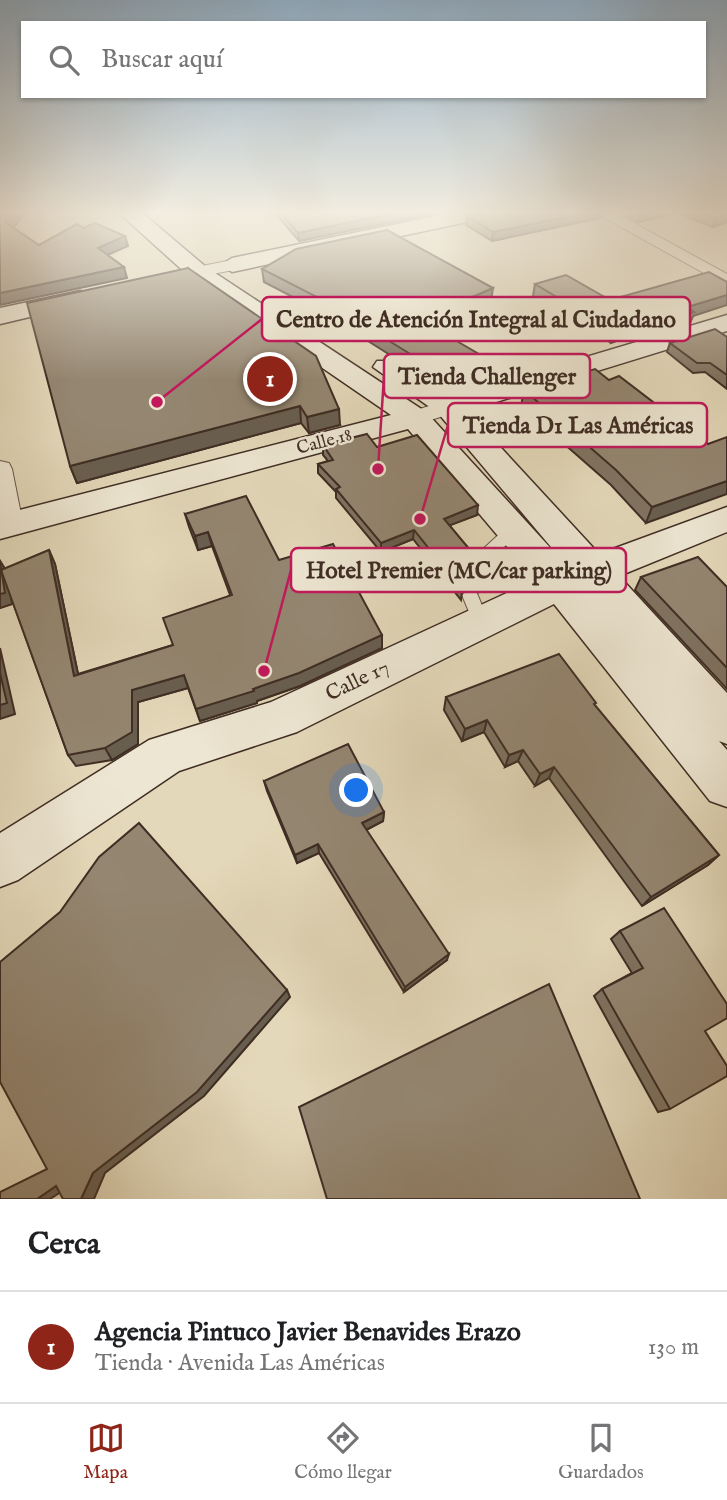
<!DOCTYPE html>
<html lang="es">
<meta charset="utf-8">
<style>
:root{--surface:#fff;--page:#f6f6f6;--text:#202124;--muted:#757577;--line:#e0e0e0;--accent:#8f2418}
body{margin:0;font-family:"IM FELL English",serif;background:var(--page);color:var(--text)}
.you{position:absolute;left:357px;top:791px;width:24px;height:24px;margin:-18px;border:5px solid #fff;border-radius:50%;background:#1a73e8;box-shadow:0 0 0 10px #1a73e833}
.badge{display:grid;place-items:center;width:46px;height:46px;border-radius:50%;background:var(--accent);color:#fff;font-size:23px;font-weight:700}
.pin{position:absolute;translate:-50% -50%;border:4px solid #fff;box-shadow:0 2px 7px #0006}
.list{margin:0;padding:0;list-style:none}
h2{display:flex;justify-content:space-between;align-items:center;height:91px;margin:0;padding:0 28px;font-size:30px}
h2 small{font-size:23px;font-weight:400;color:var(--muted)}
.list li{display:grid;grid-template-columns:46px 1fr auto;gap:21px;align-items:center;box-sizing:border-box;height:112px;padding:0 28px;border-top:2px solid var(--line)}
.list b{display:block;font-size:26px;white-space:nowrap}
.list p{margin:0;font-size:23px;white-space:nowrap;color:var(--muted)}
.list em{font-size:23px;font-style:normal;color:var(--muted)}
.icon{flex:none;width:38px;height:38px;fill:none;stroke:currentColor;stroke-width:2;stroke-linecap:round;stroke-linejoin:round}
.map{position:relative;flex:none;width:727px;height:1199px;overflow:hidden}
.search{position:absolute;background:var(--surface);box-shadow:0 2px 5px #0004;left:21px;right:21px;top:21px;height:77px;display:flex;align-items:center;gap:18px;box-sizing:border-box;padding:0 24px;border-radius:0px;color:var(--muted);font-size:26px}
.sheet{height:203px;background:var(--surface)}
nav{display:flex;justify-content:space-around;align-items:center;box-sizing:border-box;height:98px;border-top:2px solid var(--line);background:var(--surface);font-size:19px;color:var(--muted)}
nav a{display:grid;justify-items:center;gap:4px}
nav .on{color:var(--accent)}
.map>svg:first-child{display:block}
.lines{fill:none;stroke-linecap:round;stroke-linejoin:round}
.lane-casing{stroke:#685849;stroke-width:2}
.street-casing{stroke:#685849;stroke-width:2}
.secondary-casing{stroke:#3f2d24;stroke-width:3}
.lane{fill:#ede6d2;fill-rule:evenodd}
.street{fill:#ede6d2;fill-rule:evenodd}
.secondary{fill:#ede6d2;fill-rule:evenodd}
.wall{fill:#7f7361;stroke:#3f2d24;stroke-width:2}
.shaded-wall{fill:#685e4f;stroke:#3f2d24;stroke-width:2}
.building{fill:#948671;stroke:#3f2d24;stroke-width:2}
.labels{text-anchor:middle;stroke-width:5;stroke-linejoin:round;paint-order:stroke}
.far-street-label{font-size:18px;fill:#3f2d24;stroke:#ede6d2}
.street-label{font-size:21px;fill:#3f2d24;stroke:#ede6d2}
.leader{fill:none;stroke:#c2185b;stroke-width:2.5}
.callout-dot{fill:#c2185b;stroke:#ede6d2;stroke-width:2.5}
.callout{fill:#ede6d2;stroke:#c2185b;stroke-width:2.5}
.callout-label{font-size:23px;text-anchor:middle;font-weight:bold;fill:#3f2d24}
</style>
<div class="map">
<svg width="727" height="1199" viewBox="0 0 727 1199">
<rect width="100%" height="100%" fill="#e3d8b9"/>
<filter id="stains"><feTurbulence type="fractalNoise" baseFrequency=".00286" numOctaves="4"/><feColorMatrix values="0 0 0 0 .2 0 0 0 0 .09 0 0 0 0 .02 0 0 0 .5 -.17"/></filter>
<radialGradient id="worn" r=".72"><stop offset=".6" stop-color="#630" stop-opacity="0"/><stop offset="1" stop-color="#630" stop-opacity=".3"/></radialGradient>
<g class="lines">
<defs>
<g id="lane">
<path d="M513,525l5,1 2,4 -2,4 -39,36h-10l-3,-4 3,-4 39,-36z"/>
<path d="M470,589l6,2 12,29 -2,4h-12l-12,-29z"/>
</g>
<g id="street">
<path d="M594,212h20l113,62v12z"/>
<path d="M232,260l6,1 3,4 -3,4 -40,8 -9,-5 3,-4z"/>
<path d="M448,400l8,2 3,5 -3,5 -41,13 -8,-2 -4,-5 4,-5z"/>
<path d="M0,461l9,2 3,6 11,55 -3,7 -10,2 -10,-3z"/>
</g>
<g id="secondary">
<path d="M118,212h23l65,55 220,145 141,154 -129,-153 -65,-46 4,-6h20l55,36 275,-82v16l-260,80 132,143 128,-47v25l-108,44 108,117v51l-8,-3 8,9v57l-17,-6 -156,-197 -257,128 -118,39 -161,109 -18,7v-54l149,-93 122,-38 264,-122 -127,-151 -408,110v-24l391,-100 -201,-138z"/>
<path d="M455,212h41l-10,6 -254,54 -11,-7 11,-7z"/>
<path d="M80,291l9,2 3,5 -3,5 -89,21v-16z"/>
</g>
</defs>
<use href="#lane" class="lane-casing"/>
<use href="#street" class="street-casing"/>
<use href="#secondary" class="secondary-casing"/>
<use href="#lane" class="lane"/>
<use href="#street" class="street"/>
<use href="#secondary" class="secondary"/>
</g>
<g class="wall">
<path d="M274,212h167l-142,29z"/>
<path d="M486,212h116l-2,6 -108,23 -26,-16 1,-9z"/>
<path d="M620,212h107v10l-14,5 -36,-14 -39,9z"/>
<path d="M188,268l152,157 -31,8 -8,-10 -224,60 -7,-17z"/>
<path d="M262,269l229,32 -35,15 -1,8 -16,7 55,46 -50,12 -122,-77 -58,-30z"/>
<path d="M535,284l75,16 83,16 -3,7 -44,13 -5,-4 -30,11 -78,-47z"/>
<path d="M727,337v52l-22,-17 -12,1 -26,-21 3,-9z"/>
<path d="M609,380l99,64 -62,79 -35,-38 -90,-79 3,-16z"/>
<path d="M323,445l54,2 100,68 -28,10 21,25 -3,10 24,27 -12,5 -11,-5 -6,5 -1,8 -48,-61 -32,13 -45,-54v-6l-18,-19v-9l10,-3 -5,-6z"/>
<path d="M185,514l94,46 103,75v13l-82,38 -43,15v2l-57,18 -12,-33 -50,14v42l-26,16 -36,6 -8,-11 -57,-158 1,7 -12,4v-47l5,8 44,-19 6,14 23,110 95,-29 57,-50 -18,-49 -14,4 -9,-23z"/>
<path d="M641,577l86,10v102l-92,-99z"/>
<path d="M446,697l149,9 124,149 -11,10 -66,41 -93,-128 -14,8 -17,-25 -13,6 -21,-35 -22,9 -18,-31z"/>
<path d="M264,781l120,31 -1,9 -17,9 81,130 -43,32 -85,-139 -22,10 -30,-72z"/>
<path d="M620,931l85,100 -35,78 -12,3 -64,-116 8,-7 30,-16 -21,-34z"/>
</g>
<g class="shaded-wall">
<path d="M14,212h12l-17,21 -4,-11z"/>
<path d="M399,212h42l-142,29 -1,-8z"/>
<path d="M590,212h12l-2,6 -108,23 1,-9z"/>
<path d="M647,212h30l-39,10 3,-8z"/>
<path d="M727,215v7l-14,5 3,-8z"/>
<path d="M125,236l3,10 -27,12 -3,-10z"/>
<path d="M124,267l3,11 -127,27v-12z"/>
<path d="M493,288l-2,13 -35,15 -1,8 -30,12 1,-13 23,-16z"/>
<path d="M727,295v10l-34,11 -3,7 -44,13 4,-12 37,-17z"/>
<path d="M645,320l-4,12 -30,11 3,-12z"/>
<path d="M496,364l-2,13 -50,12 2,-13z"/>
<path d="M300,406l1,17 -224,60 -7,-17z"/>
<path d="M339,409l1,16 -31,8 -2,-16z"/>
<path d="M727,481v13l-81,29 6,-16z"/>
<path d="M478,505l-1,10 -34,13 1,-9z"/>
<path d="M414,530l-1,9 -32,13v-9z"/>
<path d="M208,532l4,14 -14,4 -3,-14z"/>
<path d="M49,550l6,14 26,124 -7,-12z"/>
<path d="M0,561l7,11 5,32 -12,4z"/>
<path d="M493,577l-2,10 -12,5 2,-9z"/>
<path d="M470,578l-2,9 -6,5 -1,-7z"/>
<path d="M382,635v13l-82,38 -43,15v2l-57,18 -4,-12 57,-20z"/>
<path d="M0,648l15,66 -15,5z"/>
<path d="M184,675l4,13 -50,14v42l-26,16 -7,-12 27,-58z"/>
<path d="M487,720l-3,12 -22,9 3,-12z"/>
<path d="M523,750l-5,11 -13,6 4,-12z"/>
<path d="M554,767l-5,11 -14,8 5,-12z"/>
<path d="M384,812l-1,9 -21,11v-9z"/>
<path d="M318,844l1,9 -22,10 -2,-8z"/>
<path d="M719,855l-11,10 -66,41 9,-9z"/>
<path d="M449,954l-2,6 -43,32 1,-5z"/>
<path d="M287,990l3,7 -86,99 -99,77 -11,26h-13l12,-26z"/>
<path d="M56,1186h14l-20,13h-13z"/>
</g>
<g class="building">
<path d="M0,212h14l-9,10 34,23 38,-21 6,4 12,-5 30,13 -27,12 26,19 -124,26z"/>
<path d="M280,212h119l-101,21z"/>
<path d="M486,212h104l-97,20 -26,-16z"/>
<path d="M700,212h27v3l-11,4z"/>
<path d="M387,230l106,58 -44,19 7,5 -30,11 70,41 -50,12 -125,-77 -59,-30 34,-20z"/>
<path d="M188,268l128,88 23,53 -32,8 -7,-11 -230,60 -43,-163z"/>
<path d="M709,272l18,10v13l-40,12 7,5 -44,12 -5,-4 -31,11 -79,-47 31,-9 44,25z"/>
<path d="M715,329l12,8v38l-17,-12h-13l-27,-20z"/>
<path d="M595,369l14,11 10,-4 89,68 19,-7v44l-75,26 -36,-37 -92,-80z"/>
<path d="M367,434l10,13 40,-12 61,70 -34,14 26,31 -5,7 3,5 13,1 12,14 -12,6 -11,-5 -9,7 1,5 -48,-60 -33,13 -45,-54 4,-2 -22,-23 15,-4 -10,-15z"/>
<path d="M246,496l33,64 54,-16 49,91 -83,38 -46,16 1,2 -58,18 -12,-34 -52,15v42l-27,16 -37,7 -67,-185 48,-20 25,126 99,-31 -10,-27 69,-23 -24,-63 -13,4 -10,-22z"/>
<path d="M698,557l29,30v81l-86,-91z"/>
<path d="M0,562l5,31 -5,1z"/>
<path d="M559,654l37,49 -2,1 125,151 -68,42 -97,-130 -14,7 -17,-24 -14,5 -22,-35 -22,9 -19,-32z"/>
<path d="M0,673l7,30 -7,2z"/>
<path d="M348,744l36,68 -22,11 87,131 -44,33 -87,-143 -23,11 -31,-74z"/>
<path d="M139,823l148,167 -90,102 -104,81 -12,26h-18l-7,-13 -19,13h-37v-7l47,-23 -47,-87v-120l60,-50 39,-55z"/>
<path d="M664,908l63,96v14l-22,13 22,35v10l-57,33 -68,-120 41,-21 -23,-37z"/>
<path d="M549,984l91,215h-313l-28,-92z"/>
</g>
<linearGradient id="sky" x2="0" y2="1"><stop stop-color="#8fabc1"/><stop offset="0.56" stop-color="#f2ede0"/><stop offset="1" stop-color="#f2ede0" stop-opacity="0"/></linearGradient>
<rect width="727" height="380" fill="url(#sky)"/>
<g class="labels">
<g class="far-street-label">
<text transform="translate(324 441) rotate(-15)" y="6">Calle 18</text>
</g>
<g class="street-label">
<text transform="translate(357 680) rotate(-26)" y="7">Calle 17</text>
</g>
</g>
<path class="leader" d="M157 402L262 319M378 469L384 376M420 519L448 425M264 671L291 570"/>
<g class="callout-dot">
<circle cx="157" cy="402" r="7"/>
<circle cx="378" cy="469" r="7"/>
<circle cx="420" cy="519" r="7"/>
<circle cx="264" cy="671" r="7"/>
</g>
<g class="callout">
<rect x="262" y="297" width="428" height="44" rx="7"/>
<rect x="384" y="354" width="206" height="44" rx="7"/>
<rect x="448" y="403" width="259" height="44" rx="7"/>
<rect x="291" y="548" width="335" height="44" rx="7"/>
</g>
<g class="callout-label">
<text x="476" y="327">Centro de Atención Integral al Ciudadano</text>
<text x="487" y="384">Tienda Challenger</text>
<text x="578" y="433">Tienda D1 Las Américas</text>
<text x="459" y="578">Hotel Premier (MC/car parking)</text>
</g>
<rect width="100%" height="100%" filter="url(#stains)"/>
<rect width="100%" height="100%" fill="url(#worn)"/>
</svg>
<div class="you"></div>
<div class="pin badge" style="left:270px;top:379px">1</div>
<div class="search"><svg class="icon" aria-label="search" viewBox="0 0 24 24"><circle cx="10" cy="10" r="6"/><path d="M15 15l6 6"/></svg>Buscar aquí</div>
</div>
<section class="sheet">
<h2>Cerca<small></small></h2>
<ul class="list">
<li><span class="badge">1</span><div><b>Agencia Pintuco Javier Benavides Erazo</b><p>Tienda · Avenida Las Américas</p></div><em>130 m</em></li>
</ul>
</section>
<nav>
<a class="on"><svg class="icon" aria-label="map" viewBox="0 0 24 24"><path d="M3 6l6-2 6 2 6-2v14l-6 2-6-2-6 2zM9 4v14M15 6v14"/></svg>Mapa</a>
<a><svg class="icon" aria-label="directions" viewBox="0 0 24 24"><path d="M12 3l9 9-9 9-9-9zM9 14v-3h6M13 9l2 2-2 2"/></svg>Cómo llegar</a>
<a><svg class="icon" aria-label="saved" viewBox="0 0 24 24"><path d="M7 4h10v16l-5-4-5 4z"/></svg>Guardados</a>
</nav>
